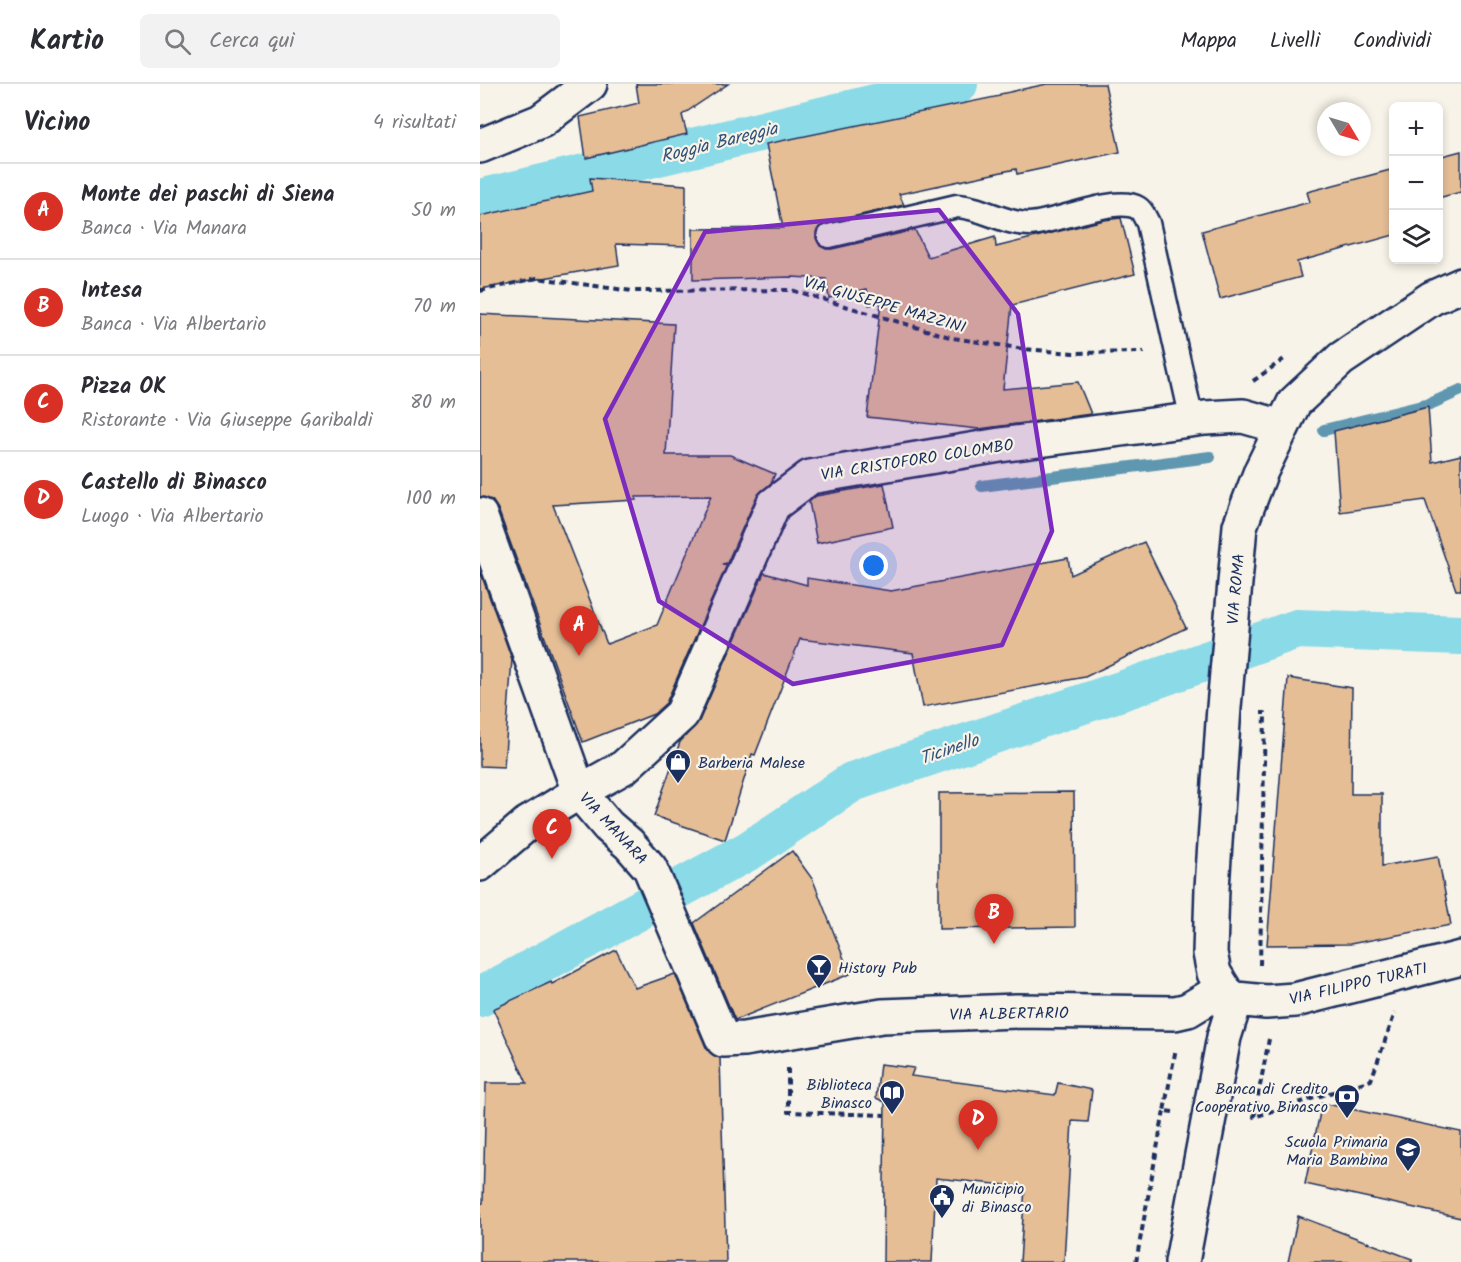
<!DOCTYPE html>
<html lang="it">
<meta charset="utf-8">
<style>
:root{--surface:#fff;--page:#f2f2f3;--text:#2b2b33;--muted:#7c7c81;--line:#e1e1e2;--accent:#d93025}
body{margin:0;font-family:Kalam,sans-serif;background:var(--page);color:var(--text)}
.controls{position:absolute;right:18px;top:18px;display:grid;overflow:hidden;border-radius:9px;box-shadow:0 3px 9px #0003}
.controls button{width:54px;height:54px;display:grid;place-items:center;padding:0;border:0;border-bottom:2px solid var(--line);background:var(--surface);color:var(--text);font:30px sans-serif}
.compass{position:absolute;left:837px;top:18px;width:54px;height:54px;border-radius:50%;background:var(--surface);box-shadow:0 3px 9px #0003;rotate:128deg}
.you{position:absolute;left:394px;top:482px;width:21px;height:21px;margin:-15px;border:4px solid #fff;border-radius:50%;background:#1a73e8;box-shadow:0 0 0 9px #1a73e833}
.badge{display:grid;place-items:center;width:39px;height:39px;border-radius:50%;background:var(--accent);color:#fff;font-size:20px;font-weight:700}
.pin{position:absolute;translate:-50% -50px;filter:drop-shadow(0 2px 3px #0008)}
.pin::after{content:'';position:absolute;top:32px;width:21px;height:18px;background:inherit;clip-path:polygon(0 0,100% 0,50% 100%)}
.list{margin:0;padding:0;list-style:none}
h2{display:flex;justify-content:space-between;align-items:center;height:78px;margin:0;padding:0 24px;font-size:26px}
h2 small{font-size:20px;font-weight:400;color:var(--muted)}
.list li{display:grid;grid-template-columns:39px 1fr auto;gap:18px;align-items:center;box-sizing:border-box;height:96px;padding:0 24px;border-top:2px solid var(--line)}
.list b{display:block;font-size:22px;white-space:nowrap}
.list p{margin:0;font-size:20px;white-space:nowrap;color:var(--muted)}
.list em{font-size:20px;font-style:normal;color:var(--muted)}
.icon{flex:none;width:33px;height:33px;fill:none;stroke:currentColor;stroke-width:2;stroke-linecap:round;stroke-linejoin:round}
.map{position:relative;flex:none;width:981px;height:1178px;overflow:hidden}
header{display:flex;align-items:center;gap:36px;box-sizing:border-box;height:84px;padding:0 30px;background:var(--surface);border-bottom:2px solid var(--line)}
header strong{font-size:28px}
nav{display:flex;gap:33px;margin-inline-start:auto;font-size:21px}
.search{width:420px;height:54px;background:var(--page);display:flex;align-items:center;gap:15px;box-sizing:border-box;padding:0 21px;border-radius:9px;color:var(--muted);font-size:22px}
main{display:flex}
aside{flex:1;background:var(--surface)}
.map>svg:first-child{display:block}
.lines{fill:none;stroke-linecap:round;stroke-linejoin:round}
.stream{stroke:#5e96b0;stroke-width:12}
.canal{stroke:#8bdae7;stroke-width:40}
.building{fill:#e5be96;stroke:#1b2f5e;stroke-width:1.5;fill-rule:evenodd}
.lane-casing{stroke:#1b2f5e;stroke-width:27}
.street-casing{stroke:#1b2f5e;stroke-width:38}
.secondary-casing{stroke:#1b2f5e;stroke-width:38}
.path{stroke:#1b2f5e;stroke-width:4;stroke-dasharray:6 4.5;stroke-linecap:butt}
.lane{stroke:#f7f3e8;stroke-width:22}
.street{stroke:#f7f3e8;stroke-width:33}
.secondary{stroke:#f7f3e8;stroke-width:33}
.marked{fill:#7b2cbf;fill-opacity:0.2;stroke:#7b2cbf;stroke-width:4.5;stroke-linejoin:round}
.labels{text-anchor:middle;stroke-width:4.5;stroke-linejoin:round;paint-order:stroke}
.street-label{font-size:16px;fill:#1b2f5e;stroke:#f7f3e8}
.poi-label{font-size:16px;fill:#1b2f5e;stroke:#f7f3e8;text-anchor:start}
.water-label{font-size:18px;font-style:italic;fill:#315179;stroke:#f7f3e8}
</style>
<header>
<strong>Kartio</strong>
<div class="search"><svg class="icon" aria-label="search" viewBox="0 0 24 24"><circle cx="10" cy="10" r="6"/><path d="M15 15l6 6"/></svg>Cerca qui</div>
<nav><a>Mappa</a><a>Livelli</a><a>Condividi</a></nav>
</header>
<main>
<aside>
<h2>Vicino<small>4 risultati</small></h2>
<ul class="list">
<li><span class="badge">A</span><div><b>Monte dei paschi di Siena</b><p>Banca · Via Manara</p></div><em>50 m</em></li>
<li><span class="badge">B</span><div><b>Intesa</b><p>Banca · Via Albertario</p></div><em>70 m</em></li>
<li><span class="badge">C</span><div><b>Pizza OK</b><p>Ristorante · Via Giuseppe Garibaldi</p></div><em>80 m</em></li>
<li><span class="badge">D</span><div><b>Castello di Binasco</b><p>Luogo · Via Albertario</p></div><em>100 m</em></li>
</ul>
</aside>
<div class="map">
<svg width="981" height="1178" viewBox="0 0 981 1178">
<rect width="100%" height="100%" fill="#f7f3e8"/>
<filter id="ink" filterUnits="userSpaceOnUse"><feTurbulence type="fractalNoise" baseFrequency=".0167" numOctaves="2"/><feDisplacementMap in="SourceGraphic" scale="12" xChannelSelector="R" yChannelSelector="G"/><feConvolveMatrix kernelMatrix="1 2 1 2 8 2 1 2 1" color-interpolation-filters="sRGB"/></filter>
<g filter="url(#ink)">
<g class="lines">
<g class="stream">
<path d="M844,346l106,-26 31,-14"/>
<path d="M502,402l228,-29"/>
</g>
<g class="canal">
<path d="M0,115l478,-115"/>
<path d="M0,913l270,-147 102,-68 275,-93 170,-60 164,6"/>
</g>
</g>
<g class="building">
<path d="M156,0h92l-46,31 5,19 -101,24 -6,-41 59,-14z"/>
<path d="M567,0h58l15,68 -103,22 -1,-5 -117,25 5,11 -78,18 -7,4 -3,5v6l4,8 6,3h6l83,-19 13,27 67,-20 1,10 108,-27 17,-2 14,56 -123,31 -9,84 75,-7 13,32 -112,15 -112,-12 14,-114 -12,2 -2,-16 -38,9 -3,-19 -34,-2 -99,3v-51l90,-1 -17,-84 234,-48v-2z"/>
<path d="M981,67v41l-23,6v-41z"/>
<path d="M914,85v66l-97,27 4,15 -81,22 -18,-68 108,-29 -3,-10z"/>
<path d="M110,94l96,7v61l-70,-2 3,21 -139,24v-73l112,-25z"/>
<path d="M0,230l194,10 -8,131h64l45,19 -4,9 -15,15 -29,65 -5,1 5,1 -61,138 -12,11 -71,28 -85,-233 -6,-9 -12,-3zM231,412l-54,129 -50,19 -54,-139 83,-5v-3z"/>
<path d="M948,323l4,55 29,-7v135h-5l-31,-90 -85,12 -6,-81z"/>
<path d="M404,400l9,43 -76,16 -8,-41 7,-6z"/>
<path d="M664,458l42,86 -101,49 -162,30 -10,-54 -113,-14 -45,116 -3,-1 -27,86 -71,-24 26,-74 19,-21 65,-148 43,12v-7l84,13 177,-33 3,17z"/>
<path d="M0,487l32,88 -8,108 -24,-1z"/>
<path d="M808,594l64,10 -1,106h31v72l56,-10 13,69 -101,19 -83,1z"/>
<path d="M594,708l1,135 -136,2v-136z"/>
<path d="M312,767l21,29 37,94 -115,46 -41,-97z"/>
<path d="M136,866l19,38 40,-14 31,73 7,8 7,3 6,204h-246v-58l3,-1 3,-120h41l-34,-74 58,-27 1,2z"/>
<path d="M400,980l34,4 -3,8 144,19 3,-12 34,7 -4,32 -16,-1 -8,141h-44l5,-75 -89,-9 -4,84h-49l2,-160 -9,-4z"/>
<path d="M842,1019l139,29v86l-156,-34z"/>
<path d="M818,1132l114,43v3h-124z"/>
</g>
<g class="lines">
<defs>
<path id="lane" d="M349,152l128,-30c25,1 47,18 72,18 27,-1 87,-29 109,-16 5,3 7,10 10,15l44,197"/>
<path id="street" d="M0,780l47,-40 52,-32"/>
<g id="secondary">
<path d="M0,62l61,-25 49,-37"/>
<path d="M981,201l-29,13 -91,61 -47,44 -33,68 -21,55 -16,181 -12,181 -2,65 4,20 13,21 9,5 30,3 29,-2 166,-42"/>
<path d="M0,431l99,277 29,34 21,18 21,24 73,172 21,-1 138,-23 135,-5 158,2 13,-3 35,-21"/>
<path d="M99,708l45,-25 58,-53 91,-209 37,-28 190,-32 205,-27 38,-2 39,11"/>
<path d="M702,1178l42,-225 12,-38"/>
</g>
</defs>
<use href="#lane" class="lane-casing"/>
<use href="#street" class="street-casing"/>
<use href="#secondary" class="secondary-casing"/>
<g class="path">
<path d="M0,207l57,-13 95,13 159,-1 162,48 71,11 49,4 71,-1"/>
<path d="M773,297l31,-22"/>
<path d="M780,881l5,-252h-4"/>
<path d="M789,955l-15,78 117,-37 24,-67"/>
<path d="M308,984v44l97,3"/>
<path d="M693,1028l-9,-1 12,-63"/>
<path d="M656,1178l28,-151"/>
</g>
<use href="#lane" class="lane"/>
<use href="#street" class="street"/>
<use href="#secondary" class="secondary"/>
</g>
</g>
<path class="marked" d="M459,126l79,104 34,217 -50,114 -209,39 -134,-83 -54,-182 100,-187z"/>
<defs>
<symbol id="shop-pin" viewBox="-11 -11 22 30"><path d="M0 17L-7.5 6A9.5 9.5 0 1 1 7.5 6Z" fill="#1b2f5e" stroke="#f7f3e8"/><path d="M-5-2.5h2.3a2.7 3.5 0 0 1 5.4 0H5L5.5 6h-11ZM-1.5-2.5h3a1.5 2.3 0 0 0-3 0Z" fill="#fff"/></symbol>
<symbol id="bar-pin" viewBox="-11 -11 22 30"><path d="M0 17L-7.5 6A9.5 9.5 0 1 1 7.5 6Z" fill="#1b2f5e" stroke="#f7f3e8"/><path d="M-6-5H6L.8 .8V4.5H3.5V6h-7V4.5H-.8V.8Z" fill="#fff"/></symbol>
<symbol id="library-pin" viewBox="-11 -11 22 30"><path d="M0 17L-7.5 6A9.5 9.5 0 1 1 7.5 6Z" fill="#1b2f5e" stroke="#f7f3e8"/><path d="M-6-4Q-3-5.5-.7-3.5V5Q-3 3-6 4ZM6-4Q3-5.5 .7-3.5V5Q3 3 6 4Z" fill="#fff"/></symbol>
<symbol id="bank-pin" viewBox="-11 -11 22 30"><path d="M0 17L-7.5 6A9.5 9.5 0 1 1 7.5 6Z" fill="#1b2f5e" stroke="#f7f3e8"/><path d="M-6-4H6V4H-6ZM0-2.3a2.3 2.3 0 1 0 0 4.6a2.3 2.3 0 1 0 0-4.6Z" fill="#fff"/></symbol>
<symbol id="school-pin" viewBox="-11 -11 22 30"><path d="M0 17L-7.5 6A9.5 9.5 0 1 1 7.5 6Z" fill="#1b2f5e" stroke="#f7f3e8"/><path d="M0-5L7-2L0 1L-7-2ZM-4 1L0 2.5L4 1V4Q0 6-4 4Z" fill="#fff"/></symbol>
<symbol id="civic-pin" viewBox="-11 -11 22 30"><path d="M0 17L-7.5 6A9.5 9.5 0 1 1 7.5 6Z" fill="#1b2f5e" stroke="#f7f3e8"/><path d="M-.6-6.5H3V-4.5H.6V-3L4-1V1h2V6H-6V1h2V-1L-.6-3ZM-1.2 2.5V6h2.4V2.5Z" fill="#fff"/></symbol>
</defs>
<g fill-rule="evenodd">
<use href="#shop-pin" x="183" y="663" width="30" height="40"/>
<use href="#bar-pin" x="324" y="868" width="30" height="40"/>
<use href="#library-pin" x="397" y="994" width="30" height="40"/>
<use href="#bank-pin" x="852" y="998" width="30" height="40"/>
<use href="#school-pin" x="913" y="1051" width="30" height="40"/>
<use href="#civic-pin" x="447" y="1098" width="30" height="40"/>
</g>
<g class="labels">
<g class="street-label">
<text transform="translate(405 220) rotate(16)" y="6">VIA GIUSEPPE MAZZINI</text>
<text transform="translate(437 375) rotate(-9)" y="6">VIA CRISTOFORO COLOMBO</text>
<text transform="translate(755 505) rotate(-85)" y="6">VIA ROMA</text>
<text transform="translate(134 744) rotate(47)" y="6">VIA MANARA</text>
<text transform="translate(878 899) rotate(-13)" y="6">VIA FILIPPO TURATI</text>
<text transform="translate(529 929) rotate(-1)" y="6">VIA ALBERTARIO</text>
</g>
<g class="poi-label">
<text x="218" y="684">Barberia Malese</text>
<text x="358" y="889">History Pub</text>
<text x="392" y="1006" text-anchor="end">Biblioteca<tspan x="392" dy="18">Binasco</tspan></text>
<text x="848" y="1010" text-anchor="end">Banca di Credito<tspan x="848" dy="18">Cooperativo Binasco</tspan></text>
<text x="908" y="1063" text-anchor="end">Scuola Primaria<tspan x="908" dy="18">Maria Bambina</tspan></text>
<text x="482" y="1110">Municipio<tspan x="482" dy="18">di Binasco</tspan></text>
</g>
<g class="water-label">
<text transform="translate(239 58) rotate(-14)" y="6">Roggia Bareggia</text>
<text transform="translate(469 665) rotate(-19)" y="6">Ticinello</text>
</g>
</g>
</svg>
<div class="controls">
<button>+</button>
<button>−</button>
<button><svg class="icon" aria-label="layers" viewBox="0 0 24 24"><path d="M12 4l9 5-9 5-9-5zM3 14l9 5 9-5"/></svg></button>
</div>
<svg class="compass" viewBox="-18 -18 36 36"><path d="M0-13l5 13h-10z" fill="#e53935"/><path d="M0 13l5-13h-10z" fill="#7c7c81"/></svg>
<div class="you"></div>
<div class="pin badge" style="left:99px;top:572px">A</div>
<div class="pin badge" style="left:514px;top:860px">B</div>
<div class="pin badge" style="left:72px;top:775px">C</div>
<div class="pin badge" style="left:498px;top:1066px">D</div>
</div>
</main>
